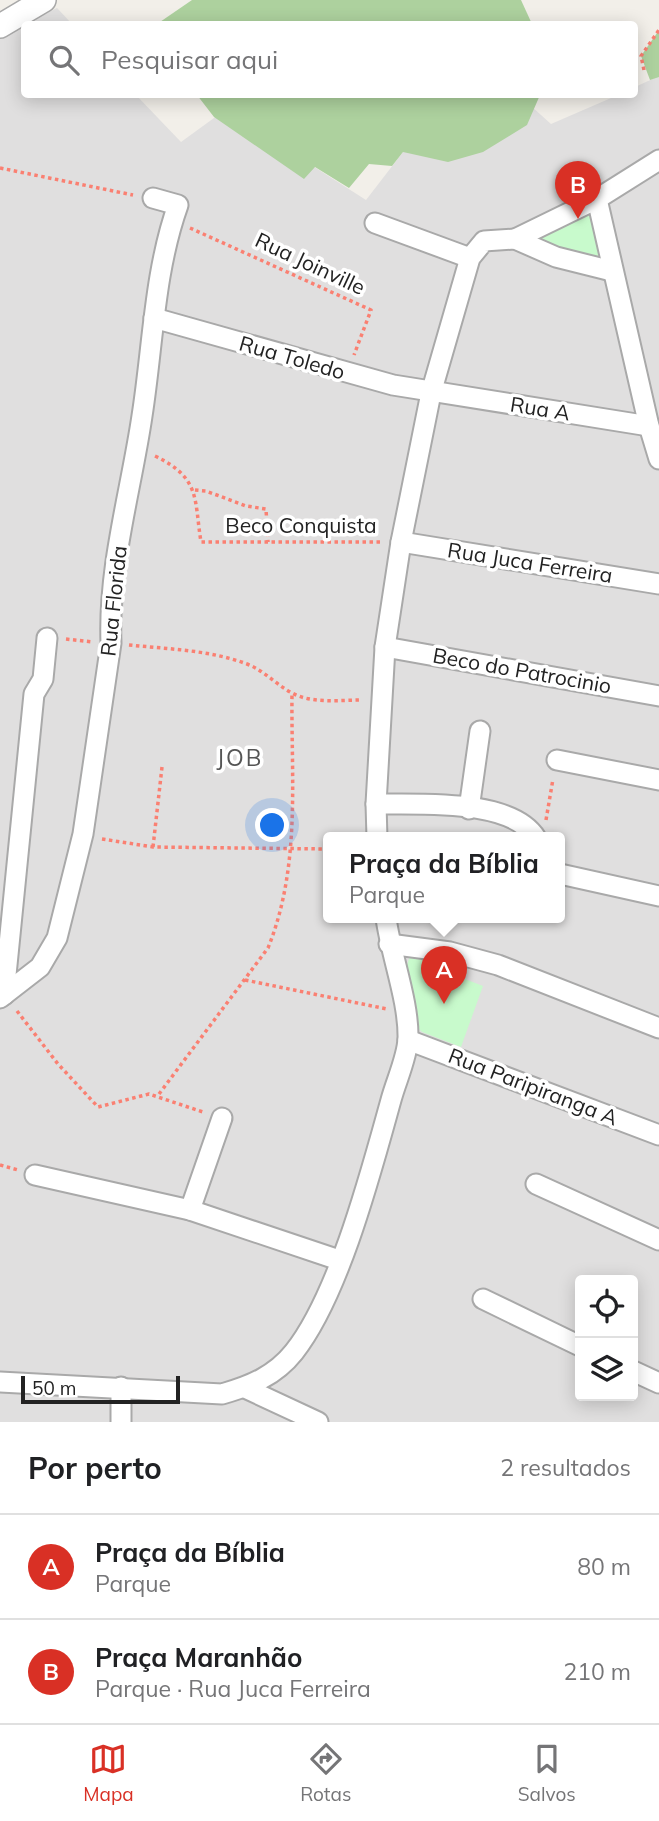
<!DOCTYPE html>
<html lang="pt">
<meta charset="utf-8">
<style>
:root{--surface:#fff;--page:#f6f6f6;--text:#202124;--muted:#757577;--line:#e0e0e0;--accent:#d93025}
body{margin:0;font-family:Mulish,sans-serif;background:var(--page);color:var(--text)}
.controls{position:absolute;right:21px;bottom:21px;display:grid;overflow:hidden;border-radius:7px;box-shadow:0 4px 18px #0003}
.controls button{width:63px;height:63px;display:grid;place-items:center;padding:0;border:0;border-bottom:2px solid var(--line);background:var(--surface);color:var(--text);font:35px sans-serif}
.scale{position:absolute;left:21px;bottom:18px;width:159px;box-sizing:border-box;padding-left:7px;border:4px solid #222;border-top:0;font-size:19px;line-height:24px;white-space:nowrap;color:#222;-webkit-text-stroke:5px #fff;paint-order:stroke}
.you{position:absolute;left:273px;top:826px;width:24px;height:24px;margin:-18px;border:5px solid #fff;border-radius:50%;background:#1a73e8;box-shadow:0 0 0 10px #1a73e833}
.badge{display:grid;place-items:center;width:46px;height:46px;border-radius:50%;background:var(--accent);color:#fff;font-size:23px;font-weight:700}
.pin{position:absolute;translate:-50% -58px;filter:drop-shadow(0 2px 4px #0008)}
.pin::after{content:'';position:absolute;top:37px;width:24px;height:21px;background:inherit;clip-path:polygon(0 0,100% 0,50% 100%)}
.popup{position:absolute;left:323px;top:832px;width:242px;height:91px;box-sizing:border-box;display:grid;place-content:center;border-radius:7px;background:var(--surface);filter:drop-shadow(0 2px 5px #0005);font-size:23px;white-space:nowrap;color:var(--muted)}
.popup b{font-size:26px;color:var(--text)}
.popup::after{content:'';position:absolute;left:50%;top:100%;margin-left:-14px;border:14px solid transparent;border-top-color:var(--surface)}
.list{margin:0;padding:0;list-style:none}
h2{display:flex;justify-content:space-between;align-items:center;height:91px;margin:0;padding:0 28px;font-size:30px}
h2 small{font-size:23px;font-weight:400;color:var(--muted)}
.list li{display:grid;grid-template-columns:46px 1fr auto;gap:21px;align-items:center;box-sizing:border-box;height:105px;padding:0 28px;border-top:2px solid var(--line)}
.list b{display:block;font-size:26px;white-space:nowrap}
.list p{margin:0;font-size:23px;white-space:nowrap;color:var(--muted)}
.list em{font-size:23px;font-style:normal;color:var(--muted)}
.icon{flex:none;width:38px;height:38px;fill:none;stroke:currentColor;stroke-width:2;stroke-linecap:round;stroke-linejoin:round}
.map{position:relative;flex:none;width:659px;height:1422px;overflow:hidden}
.search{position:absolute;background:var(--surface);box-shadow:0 4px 18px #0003;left:21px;right:21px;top:21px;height:77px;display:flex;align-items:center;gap:18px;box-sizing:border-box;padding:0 24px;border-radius:7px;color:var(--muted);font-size:26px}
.sheet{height:301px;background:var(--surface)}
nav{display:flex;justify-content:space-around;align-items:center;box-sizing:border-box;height:98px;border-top:2px solid var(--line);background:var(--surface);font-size:19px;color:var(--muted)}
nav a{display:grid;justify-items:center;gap:4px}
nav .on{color:var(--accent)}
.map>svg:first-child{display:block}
.residential{fill:#e0dfdf;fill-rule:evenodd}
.forest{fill:#add19e}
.park{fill:#c8facc}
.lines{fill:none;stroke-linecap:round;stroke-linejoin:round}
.minor-casing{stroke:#a9a9a9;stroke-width:23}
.tertiary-casing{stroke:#a9a9a9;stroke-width:26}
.path{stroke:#fa8072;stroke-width:3.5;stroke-dasharray:3.5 3.5;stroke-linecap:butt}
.minor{stroke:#fff;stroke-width:19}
.tertiary{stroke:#fff;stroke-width:23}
.labels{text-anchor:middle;stroke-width:7;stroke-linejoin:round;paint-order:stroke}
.street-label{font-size:21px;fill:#222;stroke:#fff}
.neighbourhood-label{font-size:23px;letter-spacing:2px;fill:#555;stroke:#fff}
</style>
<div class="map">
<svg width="659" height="1422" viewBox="0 0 659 1422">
<rect width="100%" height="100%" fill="#f2efe9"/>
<g class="residential">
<path d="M57,8l15,16h-47z"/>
<path d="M24,25v69l112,1 45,47 44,-32 141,90 37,-48 128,-46 20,18 67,-29 16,-1 1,-7 24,-11v1346h-659v-1384zM328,838h232v80h-232zM580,1280h53v116h-53z"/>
</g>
<g class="forest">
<path d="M192,0h329l11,24h-375z"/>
<path d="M659,30v47l-9,3 -9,-24z"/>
<path d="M197,95h343l-13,30 -44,27 -35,10 -45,-10 -11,14 -23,-2 -20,24 -34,-21 -11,12 -90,-62z"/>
</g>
<g class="park">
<path d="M597,199l15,72 -97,-32z"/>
<path d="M411,953l47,5 -6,16 31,12 -22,61 -39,-15 -5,-5 -11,-59z"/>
</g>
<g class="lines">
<defs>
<g id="minor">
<path d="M597,199l52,227 10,33"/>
<path d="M375,223l95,35"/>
<path d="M515,239l82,-40 62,-39"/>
<path d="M154,318l239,67 256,41"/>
<path d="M401,542l258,42"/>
<path d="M385,647l274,49"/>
<path d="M557,760l102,20"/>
<path d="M376,804c43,1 135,-6 160,34"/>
<path d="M469,809l11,-78"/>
<path d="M377,838l-1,-34 9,-157 16,-105 30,-149 39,-135 14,-17 31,-2 41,18 56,14"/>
<path d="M560,874l99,22"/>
<path d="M389,944l61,8 48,13 161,63"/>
<path d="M4,995l30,-301 9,-15 4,-41"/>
<path d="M0,998l40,-31 17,-29 26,-104 28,-191c-3,-77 20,-152 31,-227 11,-70 12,-144 36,-211l-25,-7"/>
<path d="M408,1040l251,95"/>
<path d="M35,1175l155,35 149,50"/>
<path d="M536,1184l123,56"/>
<path d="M190,1210l32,-92"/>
<path d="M483,1299l97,47"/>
<path d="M633,1371l26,12"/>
<path d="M0,1382l222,12c28,-8 53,-18 72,-42 45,-57 77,-180 97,-252 5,-19 16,-42 17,-61 1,-38 -17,-83 -22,-121"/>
<path d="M245,1388l73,34"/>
<path d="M121,1422v-35"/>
</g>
<path id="tertiary" d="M0,26l44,-26"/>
</defs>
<use href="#minor" class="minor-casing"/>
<use href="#tertiary" class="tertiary-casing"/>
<g class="path">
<path d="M644,70l-3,-14 18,-26"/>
<path d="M0,168l133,27"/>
<path d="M190,228l181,82 -17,45"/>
<path d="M155,456c46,22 39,43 46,86h180"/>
<path d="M195,490l11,1 40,15 20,3 2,33"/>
<path d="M66,639l27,3"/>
<path d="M129,645c39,4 81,5 118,19 18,7 28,20 45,29 20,11 48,7 70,7"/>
<path d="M546,820l7,-41"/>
<path d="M102,839l51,8 175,2"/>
<path d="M153,847l9,-80"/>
<path d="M245,980l142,29"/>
<path d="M17,1011l41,53 40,43 51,-13 54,18"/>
<path d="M159,1094l109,-146c33,-82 23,-168 24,-255"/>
<path d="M0,1165l18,5"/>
</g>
<use href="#minor" class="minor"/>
<use href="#tertiary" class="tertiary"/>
</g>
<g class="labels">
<g class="street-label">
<text transform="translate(310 264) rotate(25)" y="7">Rua Joinville</text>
<text transform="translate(292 358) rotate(16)" y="7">Rua Toledo</text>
<text transform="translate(540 409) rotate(9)" y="7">Rua A</text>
<text x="301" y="533">Beco Conquista</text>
<text transform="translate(530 563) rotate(9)" y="7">Rua Juca Ferreira</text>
<text transform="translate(114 601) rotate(-84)" y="7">Rua Florida</text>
<text transform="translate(522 671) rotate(10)" y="7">Beco do Patrocinio</text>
<text transform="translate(533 1087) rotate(21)" y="7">Rua Paripiranga A</text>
</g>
<g class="neighbourhood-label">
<text x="240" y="766">JOB</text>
</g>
</g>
</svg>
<div class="controls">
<button><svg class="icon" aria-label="locate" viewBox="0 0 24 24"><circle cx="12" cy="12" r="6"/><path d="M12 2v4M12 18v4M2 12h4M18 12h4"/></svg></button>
<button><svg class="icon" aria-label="layers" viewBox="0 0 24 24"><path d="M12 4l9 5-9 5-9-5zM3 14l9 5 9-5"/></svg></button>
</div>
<div class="scale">50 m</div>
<div class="you"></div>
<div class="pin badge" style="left:444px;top:1004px">A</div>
<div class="popup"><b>Praça da Bíblia</b>Parque</div>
<div class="pin badge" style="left:578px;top:219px">B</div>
<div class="search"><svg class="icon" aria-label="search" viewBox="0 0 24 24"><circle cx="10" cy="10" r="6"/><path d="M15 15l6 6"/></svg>Pesquisar aqui</div>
</div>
<section class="sheet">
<h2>Por perto<small>2 resultados</small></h2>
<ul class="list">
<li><span class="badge">A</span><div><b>Praça da Bíblia</b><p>Parque</p></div><em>80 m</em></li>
<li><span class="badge">B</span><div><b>Praça Maranhão</b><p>Parque · Rua Juca Ferreira</p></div><em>210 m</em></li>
</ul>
</section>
<nav>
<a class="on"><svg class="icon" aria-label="map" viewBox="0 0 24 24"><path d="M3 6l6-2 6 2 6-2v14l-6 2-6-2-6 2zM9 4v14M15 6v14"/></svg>Mapa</a>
<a><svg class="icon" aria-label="directions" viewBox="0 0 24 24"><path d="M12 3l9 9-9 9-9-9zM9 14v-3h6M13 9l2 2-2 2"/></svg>Rotas</a>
<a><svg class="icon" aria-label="saved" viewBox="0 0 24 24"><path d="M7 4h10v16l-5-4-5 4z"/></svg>Salvos</a>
</nav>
